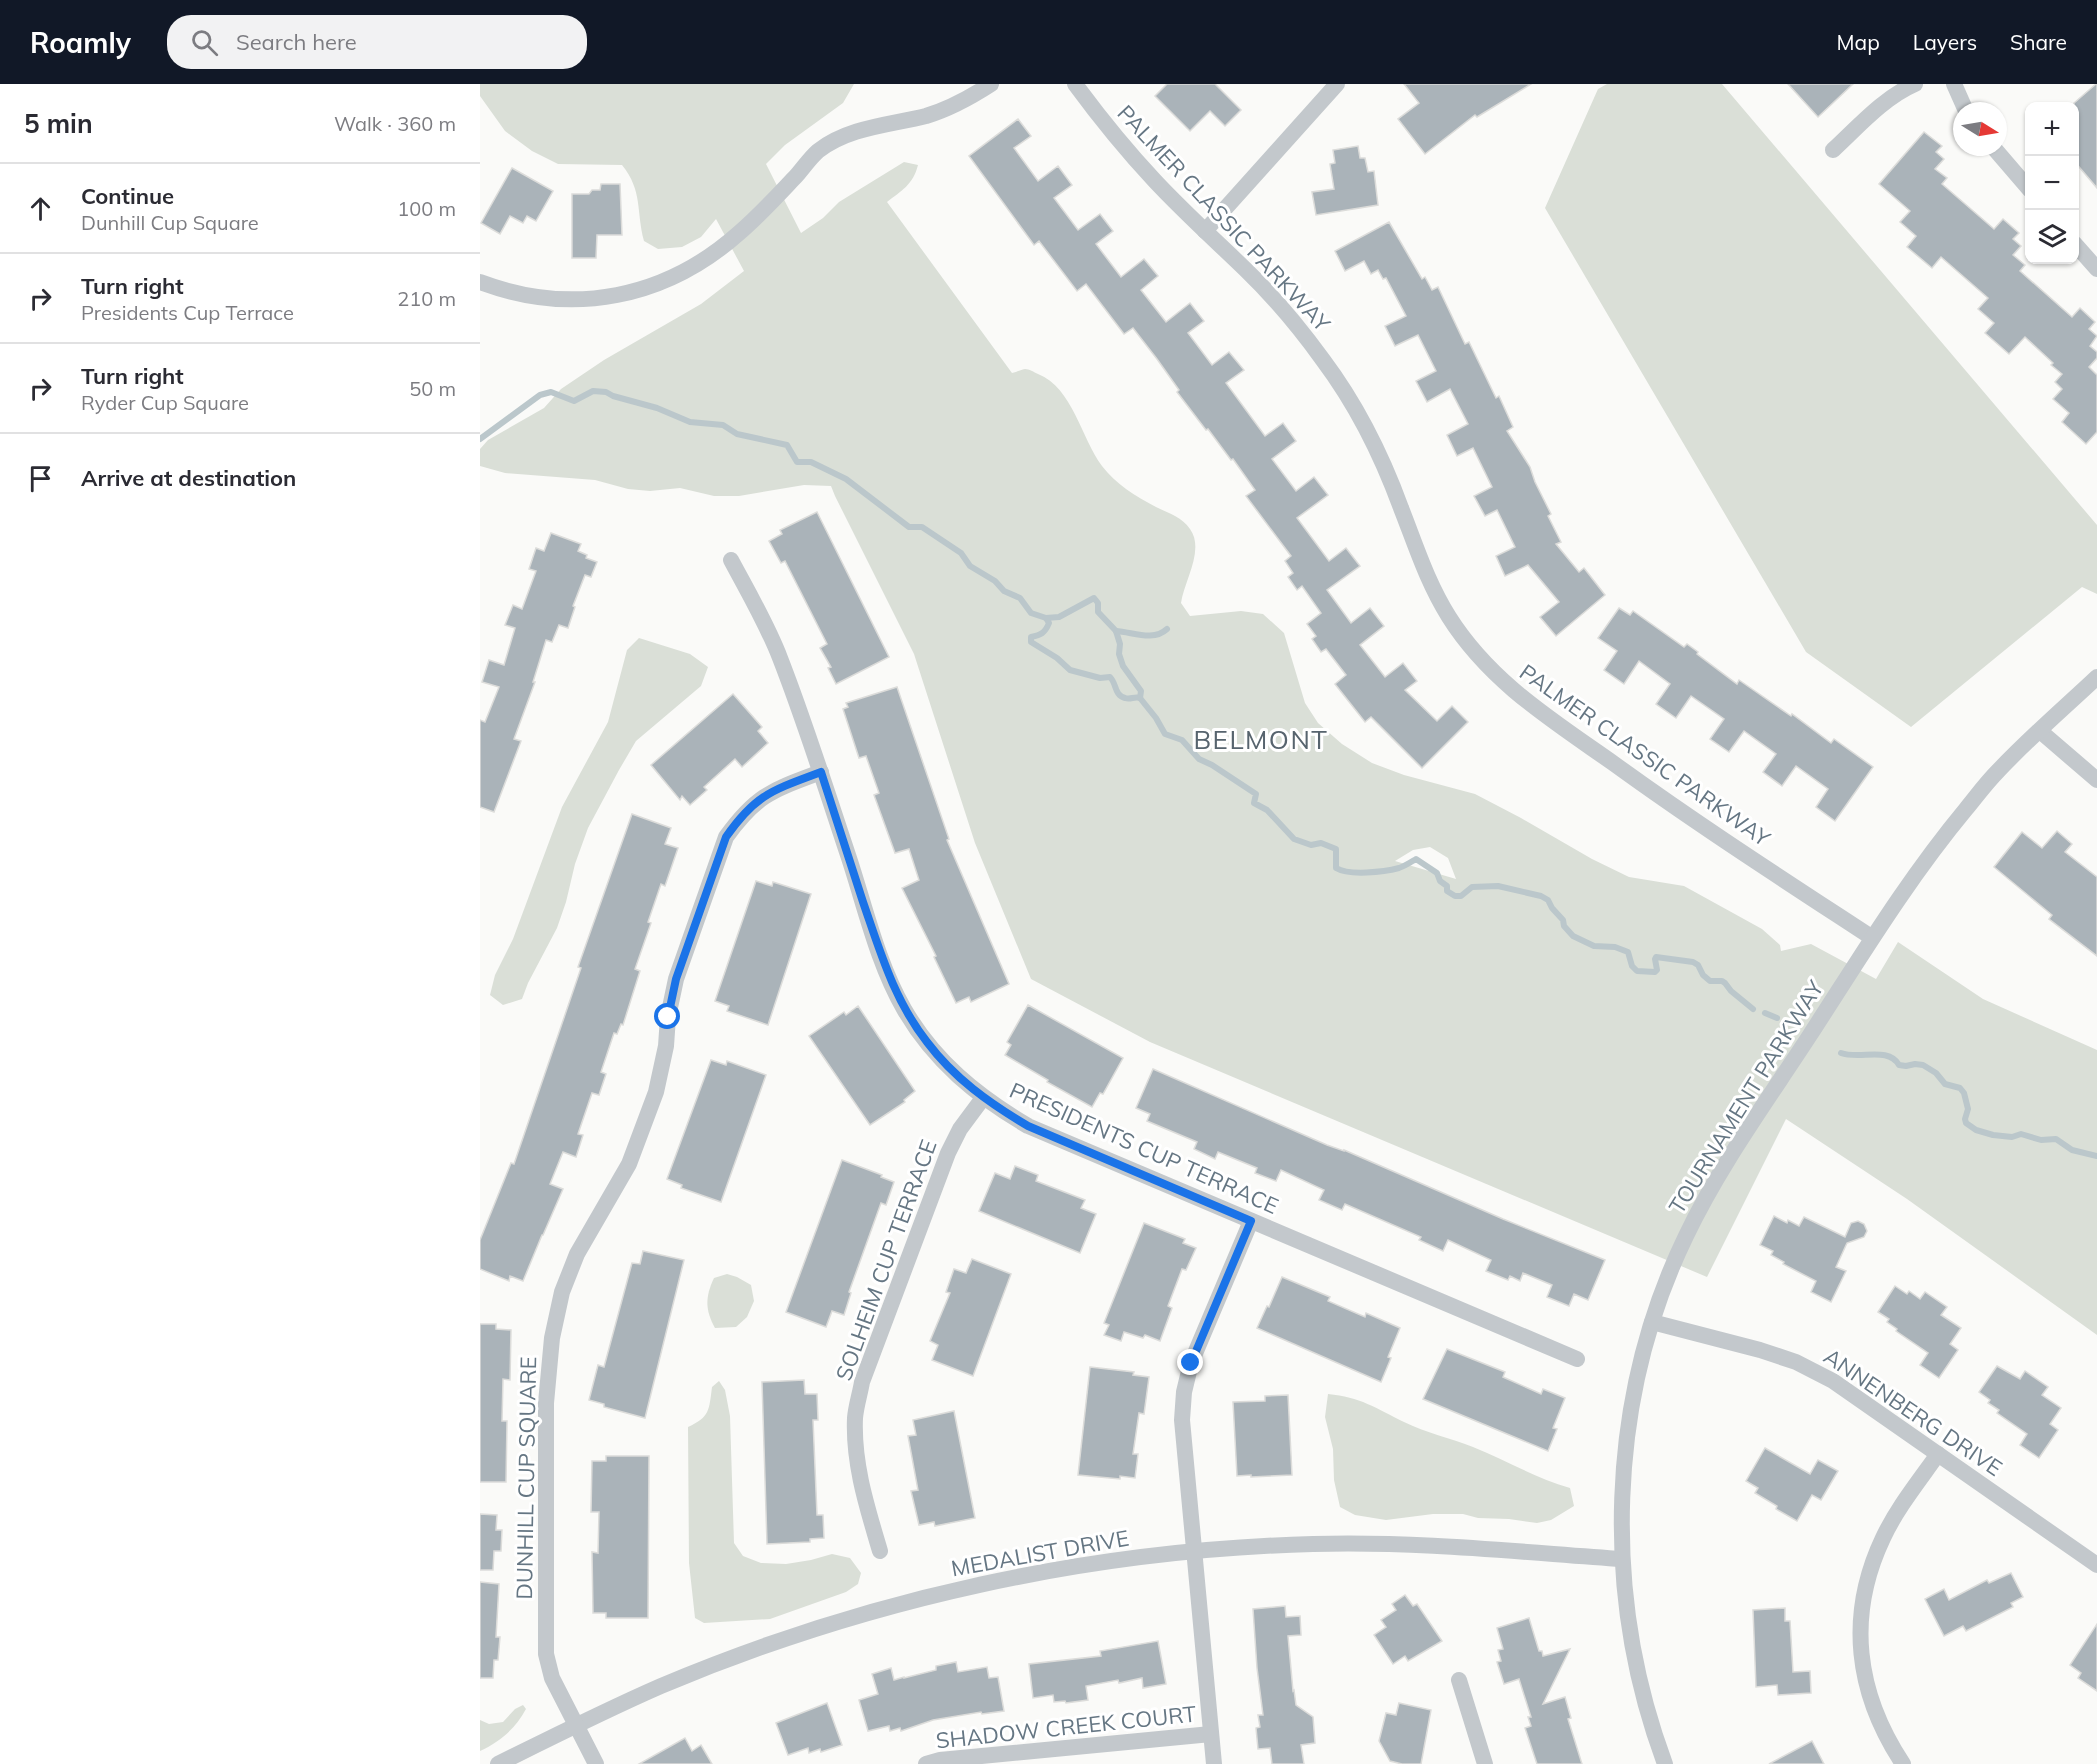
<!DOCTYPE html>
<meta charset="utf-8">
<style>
:root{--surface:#fff;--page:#f2f2f3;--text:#2b2b33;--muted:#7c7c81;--line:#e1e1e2;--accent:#111827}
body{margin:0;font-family:Mulish,sans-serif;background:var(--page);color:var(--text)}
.controls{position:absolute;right:18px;top:18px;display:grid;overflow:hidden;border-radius:12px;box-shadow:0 2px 4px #0004}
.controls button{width:54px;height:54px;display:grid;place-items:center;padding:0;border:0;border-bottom:2px solid var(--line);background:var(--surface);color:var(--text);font:30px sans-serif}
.compass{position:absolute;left:1473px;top:18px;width:54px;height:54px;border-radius:50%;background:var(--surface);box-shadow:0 2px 4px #0004;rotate:101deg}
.stop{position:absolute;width:18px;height:18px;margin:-14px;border:4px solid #1a73e8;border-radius:50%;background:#fff}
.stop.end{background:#1a73e8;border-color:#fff;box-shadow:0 2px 6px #0008}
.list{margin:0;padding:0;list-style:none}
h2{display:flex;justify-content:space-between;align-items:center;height:78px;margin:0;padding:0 24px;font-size:26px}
h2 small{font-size:20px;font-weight:400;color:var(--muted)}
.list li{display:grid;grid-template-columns:39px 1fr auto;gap:18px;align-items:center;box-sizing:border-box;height:90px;padding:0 24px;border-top:2px solid var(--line)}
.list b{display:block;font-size:22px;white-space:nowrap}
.list p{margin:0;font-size:20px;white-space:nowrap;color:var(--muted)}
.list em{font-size:20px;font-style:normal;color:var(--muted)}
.icon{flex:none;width:33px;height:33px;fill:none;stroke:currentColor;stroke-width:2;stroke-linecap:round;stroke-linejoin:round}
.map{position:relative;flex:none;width:1617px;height:1680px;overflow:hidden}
header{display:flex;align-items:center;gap:36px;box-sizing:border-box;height:84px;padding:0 30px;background:var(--accent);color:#fff}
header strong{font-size:28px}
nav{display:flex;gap:33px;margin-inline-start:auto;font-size:21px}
.search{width:420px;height:54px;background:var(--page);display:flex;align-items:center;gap:15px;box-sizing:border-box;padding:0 21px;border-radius:24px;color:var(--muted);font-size:22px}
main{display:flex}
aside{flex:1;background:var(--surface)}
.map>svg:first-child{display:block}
.green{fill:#dadfd7;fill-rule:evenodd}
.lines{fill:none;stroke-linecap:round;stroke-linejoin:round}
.stream{stroke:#bbc7cb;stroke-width:6}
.building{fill:#aab3b9;stroke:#dcdcda;stroke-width:1.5}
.minor{stroke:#c3c8cc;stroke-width:16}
.route{stroke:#1a73e8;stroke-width:8}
.labels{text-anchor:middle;stroke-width:6;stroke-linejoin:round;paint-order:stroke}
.street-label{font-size:22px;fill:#657683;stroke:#fff}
.quarter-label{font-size:26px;letter-spacing:1.5px;fill:#57646e;stroke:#fff}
</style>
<header>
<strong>Roamly</strong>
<div class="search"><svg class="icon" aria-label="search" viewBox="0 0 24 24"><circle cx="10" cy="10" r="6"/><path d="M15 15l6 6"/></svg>Search here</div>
<nav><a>Map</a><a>Layers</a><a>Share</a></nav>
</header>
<main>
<aside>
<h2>5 min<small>Walk · 360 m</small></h2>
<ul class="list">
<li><svg class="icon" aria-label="ahead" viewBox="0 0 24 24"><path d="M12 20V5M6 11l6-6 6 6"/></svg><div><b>Continue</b><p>Dunhill Cup Square</p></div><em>100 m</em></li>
<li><svg class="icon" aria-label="right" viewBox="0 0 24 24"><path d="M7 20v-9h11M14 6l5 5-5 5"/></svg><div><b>Turn right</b><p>Presidents Cup Terrace</p></div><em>210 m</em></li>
<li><svg class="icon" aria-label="right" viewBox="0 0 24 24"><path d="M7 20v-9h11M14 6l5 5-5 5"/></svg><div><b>Turn right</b><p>Ryder Cup Square</p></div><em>50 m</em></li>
<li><svg class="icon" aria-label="arrive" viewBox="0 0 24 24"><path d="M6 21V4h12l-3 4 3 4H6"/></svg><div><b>Arrive at destination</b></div></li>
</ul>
</aside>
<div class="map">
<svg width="1617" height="1680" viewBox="0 0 1617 1680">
<rect width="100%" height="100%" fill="#fafaf8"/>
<g class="green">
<path d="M0,0h374l-11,19 -58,42 -19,19 35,69 22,-15 16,-16 65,-40 14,3c-5,20 -17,26 -31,37l125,171c4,-1 9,-3 13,-4 4,0 9,3 13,5 35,14 43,64 64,92 14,18 33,30 54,41 12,6 26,10 34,22 15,21 -6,52 -9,74l9,13 51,-5 22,3 21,19 21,70 13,20 24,21 30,19 32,12 71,19 46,24 71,41 37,18 55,9 78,43 18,16 1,6 30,-7 65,35 22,-37 85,57 114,51v285l-190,-136 -121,-80 -79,158 -557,-235 -119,-63 -56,-136 -61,-189 -79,-158 -4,-10 -27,-1 -65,11h-25l-34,-8 -30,3 -22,-2 -33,-9 -90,-7 -25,-7v-17l8,-9 56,-32 17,-19 43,-29 97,-56 43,-33 -28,-52 -15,18 -19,10 -24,2 -14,-8c-8,-30 -1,-50 -22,-76l-64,-1 -26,-13 -27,-20 -25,-35zM950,763l18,11 8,21 -61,-18 18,-11z"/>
<path d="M1127,0h115l375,441v69l-15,-7 -171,140 -105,-75 -261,-444 53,-119z"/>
<path d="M159,554l51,16 18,13 -7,19 -65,55 -17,29 -31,58 -13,36 -9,38 -9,26 -29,55 -6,16 -19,6 -13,-10 5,-20 18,-36 49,-132 46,-85 19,-72z"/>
<path d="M247,1190l10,3 14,8 3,16 -7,16 -11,10 -21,1c-10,-18 -10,-31 -1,-50z"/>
<path d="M239,1297l6,9 5,26 4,127 9,13 18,7 25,1 25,-4 21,-6 18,4 11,15 -3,11 -12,8 -76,27 -66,4 -9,-5 -6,-55 -1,-136c22,-10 21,-17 24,-40z"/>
<path d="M848,1310c32,3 48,14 76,28 22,11 46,16 69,25 33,13 62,31 97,41l4,18 -23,14 -14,3 -28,-4 -31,-1 -15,-4h-30l-47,6 -31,-5 -15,-8 -6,-27 -1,-31 -8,-32z"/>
<path d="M43,1621l3,4c-11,20 -25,32 -46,42v-31l9,4 14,-2 12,-13z"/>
</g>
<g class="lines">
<g class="stream">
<path d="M0,355l60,-44 11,-3 23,9 19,-10 13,1 7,4 44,12 33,14 33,3 14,9 50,11 10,17h14l35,17 63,48h13l39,26 9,13 25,15 9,10 16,7 11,15 15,5 3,5c-4,10 -8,12 -18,14v5l26,16 13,12 30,8 10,-1c7,7 4,18 15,21 6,2 9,-2 15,0l16,20 9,16 17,6 17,19 13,6 44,29 -2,9 13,7 27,29 17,6 10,-2 15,6v19c13,8 48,4 63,0 6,-2 12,-6 17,-9l21,14 3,8 7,5v5l8,5h6l11,-9 26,-1 43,10 7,4 4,8 11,12 1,6 9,10 21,10 21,1 13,5 4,14 5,5 18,1 2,-2 -2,-11 1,-2 37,5 5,3 5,10 7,6h12l3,2 6,8 22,18"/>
<path d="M566,534l13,-1 35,-19 4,5v9l18,19 4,13 -1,10 4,12 18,25 -1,7"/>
<path d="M636,547c17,1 37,11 51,-2"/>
<path d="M1285,929l12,5"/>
<path d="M1361,969c19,7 47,-7 58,12l7,1 9,-2 8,1 13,8 9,11 15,4 4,5 4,16 -3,10 1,4 10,7 17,5 19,2 9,-3 20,6 15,-1 16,11 25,6"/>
</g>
</g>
<g class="building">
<path d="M687,0h48l26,26 -16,16 -15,-15 -20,20 -35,-35z"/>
<path d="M924,0h127l-54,33 -2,-2 -50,39 -27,-35 21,-16z"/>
<path d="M1308,0h65l-35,33z"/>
<path d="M1616,0h1v104l-23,-27v-58z"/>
<path d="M538,35l13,17 -17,12 24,33 20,-15 14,19 -18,13 24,32 22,-16 13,17 -17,13 25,33 23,-18 14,17 -17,14 25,32 24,-19 14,18 -16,12 24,32 17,-13 15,18 -18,13 39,53 18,-13 13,18 -24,18 24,32 18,-14 14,18 -31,23 32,43 17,-13 14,18 -33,24 24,33 19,-15 14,18 -24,19 25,32 18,-14 14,18 -12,9 32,31 15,-15 16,16 -46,46 -51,-51 -6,5 -30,-38 11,-9 -20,-26 -5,3 -9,-13 4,-3 -9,-12 14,-11 -19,-27 -5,4 -9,-13 5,-4 -8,-12 6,-5 -45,-60 9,-6 -22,-31 -2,1 -23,-31 -2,1 -29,-38 2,-2 -22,-31 -24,-31 -9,6 -38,-50 -9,7 -38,-50 -5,4 -65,-89z"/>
<path d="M1444,48l18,14 -6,6 8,7 -9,10 12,9 -5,6 52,45 9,-10 16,14 -6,6 8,7 -8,9 12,10 -5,6 52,46 8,-9 15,14 -6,7 8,7 -7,10 7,6v6l-8,9 8,8v57l-11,12 -24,-22 7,-9 -16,-14 9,-10 -7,-7 7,-8 -11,-9 2,-2 -28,-26 -16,17 -24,-21 9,-10 -16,-14 10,-11 -47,-41 -9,11 -25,-21 9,-11 -16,-14 10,-11 -31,-27z"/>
<path d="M878,62l2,12h5l3,14 6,-1 4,34 -62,10 -4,-23 22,-3 -4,-25 5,-1 -2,-13z"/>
<path d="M32,84l41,23 -17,30 -9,-5 -4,7 -13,-7 -10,18 -19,-11z"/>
<path d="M121,100h19l2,51h-25l-1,23h-24v-64h17l3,-4h8z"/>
<path d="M909,138l33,57 3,-2 7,13 6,-3 27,57 4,-2 27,56 3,-2 14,31 -6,4 23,36 5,15 16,32 -3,2 13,26 -5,2 23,28 5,-4 21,27 -49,41 -16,-19 19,-15 -31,-37 -23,11 -9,-20 19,-9 -18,-37 -12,6 -11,-20 18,-9 -19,-39 -16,8 -10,-21 21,-11 -18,-35 -23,13 -11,-21 20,-10 -18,-36 -23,11 -10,-20 21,-10 -20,-38 -3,1 -5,-9 -7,4 -7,-13 -19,10 -10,-20z"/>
<path d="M337,428l72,145 -53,27 -8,-16 3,-1 -11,-19 7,-4 -42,-83 -4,2 -12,-22 13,-7 -2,-4z"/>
<path d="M71,449l30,11 -3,7 9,4 -1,3 11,4 -6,15 -6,-2 -12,31 2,1 -7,21 -9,-3 -7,17 -6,-2 -13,42h2l-21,57 7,2 -27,71 -14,-5v-87l5,2 14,-35 -17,-5 7,-22 15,5 11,-37 -10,-3 8,-20 9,4 14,-38 -7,-2 7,-21 8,3z"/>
<path d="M1139,524l11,7 3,-4 51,36 3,-3 11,8 -1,2 40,30 2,-4 52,36 1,-2 39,29 3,-4 39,28 -38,54 -19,-14 12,-18 -32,-23 -14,20 -19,-14 13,-18 -32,-23 -15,21 -19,-13 14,-20 -33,-23 -15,22 -20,-14 14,-20 -31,-23 -15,23 -20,-14 13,-19 -19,-13z"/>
<path d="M417,603l52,152 -2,1 62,144 -38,18 -2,-5 -13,6 -22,-46 2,-1 -34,-68 17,-8 -10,-31 -14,4 -21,-58 5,-2 -13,-37 -7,2 -16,-49 5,-2 -2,-4z"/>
<path d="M253,610l29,33 -4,4 10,12 -26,24 -7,-8 -31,28 3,3 -17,15 -8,-9 -2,4 -29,-35z"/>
<path d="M152,730l39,14 -6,16 13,4 -13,38 -4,-2 -13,38 3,1 -16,46 5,2 -17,54 -2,-1 -4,10 -3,-1 -13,39 5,2 -7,21 -7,-2 -14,41 5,1 -7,22 -13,-5 -13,32 13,5 -20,46h-1l-19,46 -13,-5 -1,5 -29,-12v-29l31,-77 3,1 67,-196 -3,-1z"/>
<path d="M1577,747l15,13 -7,8 32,25v79l-48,-37 3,-4 -58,-48 28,-35 20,16z"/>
<path d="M276,797l16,5 1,-4 38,12 -43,131 -41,-14 2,-5 -14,-5z"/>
<path d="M548,921l95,53 -20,36 -3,-1 -8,14 -45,-25 1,-2 -43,-25 6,-10 -4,-3z"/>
<path d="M378,922l57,85 -11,9 1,2 -35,23 -61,-89 35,-24 2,3z"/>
<path d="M231,976l15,5 1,-4 39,14 -45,127 -40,-14 1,-3 -15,-6z"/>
<path d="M673,985l174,76 17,6v-1l159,69 102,41 -17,40 -14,-6 -5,12 -22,-9 5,-12 -29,-12 -3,8 -10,-5 -2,4 -22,-9 5,-11 -43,-20 -5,11 -24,-11 2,-3 -76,-33 -3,6 -23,-10 5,-10 -43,-20 -5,11 -21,-8 2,-5 -39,-16 -3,7 -21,-10 3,-7 -50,-21 3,-7 -14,-6z"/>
<path d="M362,1076l40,15 -1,2 13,5 -8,23 -5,-2 -32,89 2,1 -7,22 -12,-4 -6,16 -40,-15z"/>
<path d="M535,1082l23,9 -2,6 49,19 -4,8 15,6 -16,39 -101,-42 16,-38 15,6z"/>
<path d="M1294,1132l13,7 1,-3 11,6 5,-9 41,20 6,-14 7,-2 6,3 3,7 -3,6 -17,6 -11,24 10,4 -15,31 -20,-10 5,-11 -33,-17 1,-2 -13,-7 2,-4 -13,-6z"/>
<path d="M664,1139l41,16 -2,4 13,5 -10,22 -4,-1 -14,37 4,2 -12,33 -15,-6 -2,3 -19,-6 -3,9 -17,-6 5,-10 -5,-2z"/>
<path d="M163,1167l41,9 -39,158 -41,-11v-3l-15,-4 9,-35 6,2 28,-104 8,1z"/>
<path d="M492,1175l39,15 -38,102 -41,-16 6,-15 -8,-4 20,-48 -4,-1 8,-23 12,4z"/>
<path d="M802,1193l48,20 -2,4 37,16 1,-4 34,15 -12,29 3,1 -10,24 -124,-54 10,-22 2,1z"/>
<path d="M1415,1202l12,8 2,-3 11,8 5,-7 22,15 -6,8 20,13 -11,16 8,6 -19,28 -19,-13 8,-12 -32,-22 1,-2 -10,-7 2,-3 -11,-7z"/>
<path d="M0,1240h16v5l15,1 -1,50 -7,-1 -1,42h5l-1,61h-26z"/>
<path d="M967,1265l58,23 -2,5 38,17 2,-5 22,9 -12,30 4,1 -9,22 -125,-52z"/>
<path d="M1517,1282l23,13 5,-8 23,16 -6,8 19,13 -11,16 8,6 -19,28 -19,-13 7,-11 -30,-21 2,-3 -11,-7 2,-3 -11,-8z"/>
<path d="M610,1283l44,5 -1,3 16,2 -5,37 -5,-1 -6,41h5l-3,24 -15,-2v3l-42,-4z"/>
<path d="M324,1296l1,14h12l1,26h-5l4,95h6l1,23 -14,1v3l-43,2 -5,-162z"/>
<path d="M808,1311l4,80 -41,2v-2l-14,1 -4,-74 32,-1v-5z"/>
<path d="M474,1327l21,107 -40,8 -1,-4 -15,3 -8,-34 7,-1 -10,-54 8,-1 -3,-15z"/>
<path d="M1285,1364l45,26 8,-14 20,11 -17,29 -9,-5 -15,26 -21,-12 1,-3 -22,-13 3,-5 -12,-7z"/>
<path d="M126,1372h43l-1,162h-42v-5h-13l-1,-61 6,1 1,-41h-8l1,-51h14z"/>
<path d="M0,1430l17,1 -1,15h6l-1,21h-7l-1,19h-13z"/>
<path d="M1531,1489l12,24 -12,6 2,4 -47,24 -3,-5 -19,10 -19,-37 19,-10 5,11 38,-20 2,3z"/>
<path d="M0,1498l19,2 -3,53h4l-2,23h-4l-1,18h-13z"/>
<path d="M925,1511l8,11 4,-2 25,37 -34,20 -3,-5 -12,8 -19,-29 12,-8 -5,-7 15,-10 -4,-6z"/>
<path d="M805,1522l1,11 14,-1 1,19 -13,1 5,55 1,-1 2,15 17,12 2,26 -14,2 3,19h-32l-2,-16 -12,1 -2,-21 4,-1 -2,-12h5l-6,-47 -4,-59z"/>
<path d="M1305,1524v13h5l3,51 17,-1 1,22 -33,2 -1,-10 -21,2 -3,-77z"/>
<path d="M1049,1534l10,33h3l1,5 27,-7 -27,55 22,-7 6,21 -3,1 14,45h-45l-12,-36 6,-2 -3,-9h3l-12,-38 -15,5 -7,-22 4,-1 -3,-11 5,-1 -6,-21z"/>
<path d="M1617,1540v67l-19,-13 3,-5 -11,-8z"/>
<path d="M678,1557l8,43 -23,4 -1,-10 -23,5 -1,-3 -32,6 2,14 -22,3 -1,-2 -11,1 -1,-7 -20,3 -4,-34 72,-8 -1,-5z"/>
<path d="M476,1578l2,10 29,-5 2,11 9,-1 6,34 -22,3 -1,-2 -48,8 -32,11 -1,-3 -10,3 -1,-5 -21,5 -9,-31 19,-6 -6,-20 19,-6 3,12 10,-3v1l32,-8v-4z"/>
<path d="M347,1619l15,42 -21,7 -1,-3 -11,4 -1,-5 -20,7 -12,-32z"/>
<path d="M919,1619l32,7 -10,54h-19l-12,-3 -11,-20 7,-28 10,2z"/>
<path d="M205,1654l7,13 9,-6 11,19h-73z"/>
<path d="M1332,1657l12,23h-55z"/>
</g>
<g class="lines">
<g class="minor">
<path d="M595,0c25,34 51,66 80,97 29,31 60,59 90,88 28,27 55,59 78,91 33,44 59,96 78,148 15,38 26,74 48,109 41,65 103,103 164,146 84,61 171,117 258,174"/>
<path d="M1474,0l12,27"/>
<path d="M1513,63l37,43"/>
<path d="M1353,66c25,-23 50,-52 82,-66"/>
<path d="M725,147l132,-147"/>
<path d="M1594,159l23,26"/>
<path d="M0,198c93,35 186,16 259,-49 21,-18 39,-38 58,-58 7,-8 13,-17 21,-24 31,-24 72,-26 108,-35 23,-7 45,-19 65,-32"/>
<path d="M251,476c17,32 36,64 49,98 25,64 46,131 68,197 17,51 29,107 56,154 30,52 73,87 124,117l549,233"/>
<path d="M1560,647l57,49"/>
<path d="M1172,1238l108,28 36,12 37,19 264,184"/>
<path d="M400,1467c-13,-44 -27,-87 -25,-133 1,-12 5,-24 7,-36l86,-229 12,-24 23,-31"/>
<path d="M979,1596l26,84"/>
<path d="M18,1680c54,-27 108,-54 163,-78 206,-87 429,-136 652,-142 103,-3 206,8 309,15"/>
<path d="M116,1680l-44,-86 -6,-24v-251l6,-65 10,-46 15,-38 52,-90 27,-72 10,-46 2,-29 8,-38 50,-142c31,-43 47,-47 95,-65"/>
<path d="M446,1680l14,-4 271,-26"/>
<path d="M734,1680l-32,-344 2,-28 7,-29 60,-142"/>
<path d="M1185,1680c-63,-169 -58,-365 21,-528 34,-71 81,-135 124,-201 50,-77 97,-155 156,-226 10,-12 20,-26 32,-38 31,-33 66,-63 99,-94"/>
<path d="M1423,1680c-47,-71 -57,-148 -20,-226 14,-30 36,-57 55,-84"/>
</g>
</g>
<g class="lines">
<path class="route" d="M188,933l8,-38 50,-142c30,-43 47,-47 95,-65 14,43 28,86 42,130 17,49 31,98 64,140 27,36 62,61 101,84l223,95 -60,142"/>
</g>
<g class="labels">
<g class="street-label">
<text transform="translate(744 134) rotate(47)" y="8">PALMER CLASSIC PARKWAY</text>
<text transform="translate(1165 671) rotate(35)" y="8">PALMER CLASSIC PARKWAY</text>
<text transform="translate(1266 1013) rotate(-58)" y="8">TOURNAMENT PARKWAY</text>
<text transform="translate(664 1064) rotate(24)" y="8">PRESIDENTS CUP TERRACE</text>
<text transform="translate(406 1176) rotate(-70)" y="8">SOLHEIM CUP TERRACE</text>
<text transform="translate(1433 1328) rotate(34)" y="8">ANNENBERG DRIVE</text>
<text transform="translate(46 1394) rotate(-89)" y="8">DUNHILL CUP SQUARE</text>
<text transform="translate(560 1469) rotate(-10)" y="8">MEDALIST DRIVE</text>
<text transform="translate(586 1643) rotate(-6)" y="8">SHADOW CREEK COURT</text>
</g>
<g class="quarter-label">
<text x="781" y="665">BELMONT</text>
</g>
</g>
</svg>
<div class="controls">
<button>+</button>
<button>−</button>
<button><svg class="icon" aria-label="layers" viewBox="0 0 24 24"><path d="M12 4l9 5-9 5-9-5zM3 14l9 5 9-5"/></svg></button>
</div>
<svg class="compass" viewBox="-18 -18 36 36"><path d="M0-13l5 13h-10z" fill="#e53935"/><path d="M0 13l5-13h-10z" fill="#7c7c81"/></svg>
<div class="stop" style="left:188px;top:933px"></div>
<div class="stop end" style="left:711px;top:1279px"></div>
</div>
</main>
